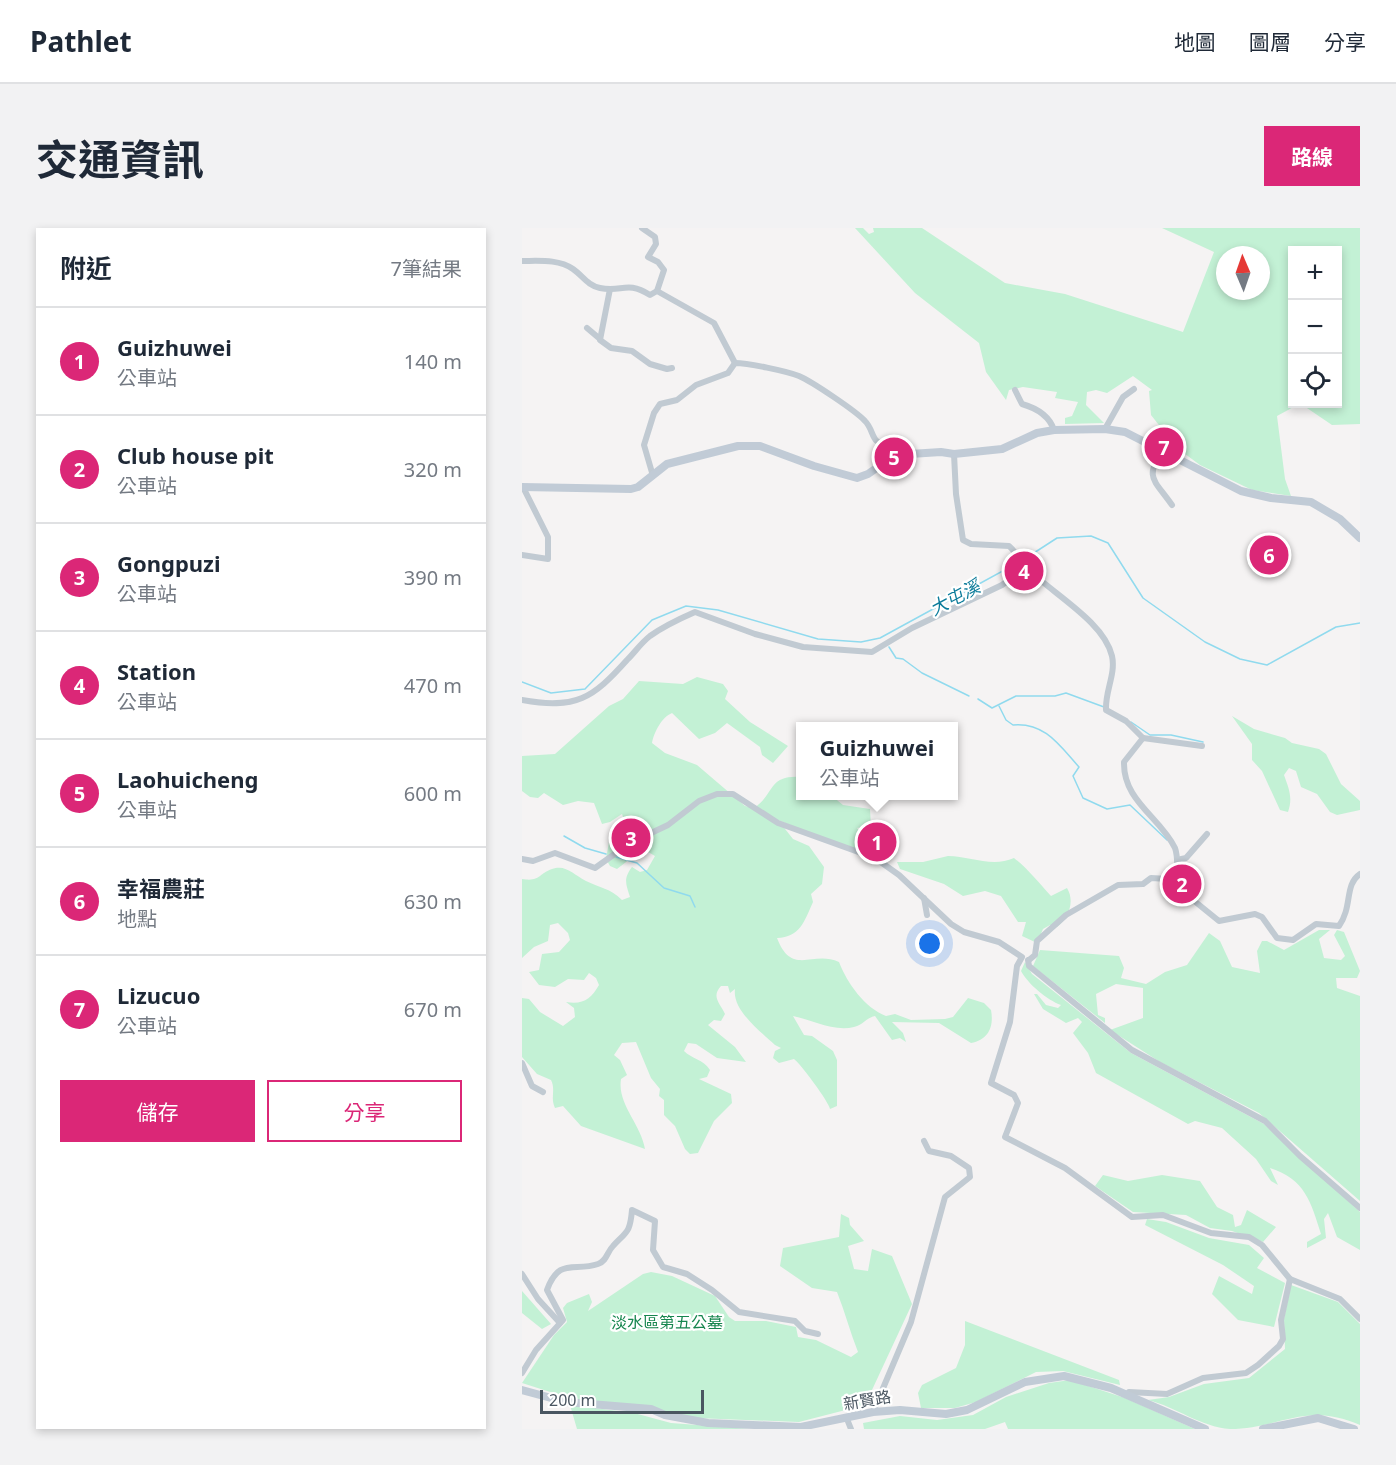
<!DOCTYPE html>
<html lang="zh-TW">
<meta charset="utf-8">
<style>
:root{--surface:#fff;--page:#f2f2f3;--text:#1f2937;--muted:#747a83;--line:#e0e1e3;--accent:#db2777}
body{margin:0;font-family:"Noto Sans","Noto Sans TC",sans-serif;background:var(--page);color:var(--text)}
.controls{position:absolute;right:18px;top:18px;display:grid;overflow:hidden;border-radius:0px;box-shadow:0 3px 9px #0003}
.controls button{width:54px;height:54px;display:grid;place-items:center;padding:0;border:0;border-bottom:2px solid var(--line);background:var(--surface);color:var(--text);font:30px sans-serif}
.compass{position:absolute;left:694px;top:18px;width:54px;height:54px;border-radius:50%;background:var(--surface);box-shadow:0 3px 9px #0003;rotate:358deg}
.scale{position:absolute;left:18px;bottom:15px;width:164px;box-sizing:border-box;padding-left:6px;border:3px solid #4a5661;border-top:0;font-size:16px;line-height:21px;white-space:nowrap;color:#4a5661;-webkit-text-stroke:4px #fff;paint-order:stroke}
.you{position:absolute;left:408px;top:716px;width:21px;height:21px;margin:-15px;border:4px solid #fff;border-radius:50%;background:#1a73e8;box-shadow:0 0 0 9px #1a73e833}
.badge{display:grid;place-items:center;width:39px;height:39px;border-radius:50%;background:var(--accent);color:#fff;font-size:20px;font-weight:700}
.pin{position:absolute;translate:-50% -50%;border:3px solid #fff;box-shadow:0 2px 6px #0006}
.popup{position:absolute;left:274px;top:494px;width:162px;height:78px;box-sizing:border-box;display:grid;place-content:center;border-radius:0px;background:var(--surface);filter:drop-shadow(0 2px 4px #0005);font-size:20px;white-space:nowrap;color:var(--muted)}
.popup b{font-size:22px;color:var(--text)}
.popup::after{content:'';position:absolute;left:50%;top:100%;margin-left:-12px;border:12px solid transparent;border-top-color:var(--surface)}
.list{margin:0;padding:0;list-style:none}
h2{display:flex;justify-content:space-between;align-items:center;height:78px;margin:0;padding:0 24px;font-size:26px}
h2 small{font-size:20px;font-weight:400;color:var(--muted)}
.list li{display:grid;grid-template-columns:39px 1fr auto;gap:18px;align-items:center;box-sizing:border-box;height:108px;padding:0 24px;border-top:2px solid var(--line)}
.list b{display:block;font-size:22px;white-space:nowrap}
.list p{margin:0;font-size:20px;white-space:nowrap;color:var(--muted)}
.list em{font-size:20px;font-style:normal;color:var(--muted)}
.actions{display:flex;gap:12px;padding:18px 24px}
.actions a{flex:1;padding:14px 0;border:2px solid var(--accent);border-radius:0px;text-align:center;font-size:21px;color:var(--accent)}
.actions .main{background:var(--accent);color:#fff}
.icon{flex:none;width:33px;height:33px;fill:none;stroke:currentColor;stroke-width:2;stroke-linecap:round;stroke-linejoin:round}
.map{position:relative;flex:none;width:838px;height:1201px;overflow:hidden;border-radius:0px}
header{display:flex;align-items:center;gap:36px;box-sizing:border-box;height:84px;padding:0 30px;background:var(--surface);border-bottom:2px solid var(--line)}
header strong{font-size:28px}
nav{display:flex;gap:33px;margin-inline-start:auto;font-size:21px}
.intro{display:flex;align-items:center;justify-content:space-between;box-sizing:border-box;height:144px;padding:0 36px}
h1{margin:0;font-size:42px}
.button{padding:15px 27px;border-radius:0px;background:var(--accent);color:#fff;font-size:21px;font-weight:700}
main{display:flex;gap:36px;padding:0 36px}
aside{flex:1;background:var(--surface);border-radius:0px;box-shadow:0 3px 9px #0003}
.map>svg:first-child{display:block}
.green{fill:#c3f1d5;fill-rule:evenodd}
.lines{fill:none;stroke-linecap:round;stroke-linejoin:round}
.stream{stroke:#90daee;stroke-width:1.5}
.street{stroke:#c1cad2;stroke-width:6}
.secondary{stroke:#c1cbd6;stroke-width:8}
.labels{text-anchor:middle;stroke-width:4.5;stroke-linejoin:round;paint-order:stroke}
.park-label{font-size:16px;fill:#17864f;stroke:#fff}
.street-label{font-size:16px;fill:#4a5661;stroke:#fff}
.water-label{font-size:18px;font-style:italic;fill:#0c7c9b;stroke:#fff}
</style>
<header>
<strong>Pathlet</strong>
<nav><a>地圖</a><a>圖層</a><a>分享</a></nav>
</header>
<div class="intro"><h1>交通資訊</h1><a class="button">路線</a></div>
<main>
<aside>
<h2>附近<small>7筆結果</small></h2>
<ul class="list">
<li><span class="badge">1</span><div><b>Guizhuwei</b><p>公車站</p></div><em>140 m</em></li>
<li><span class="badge">2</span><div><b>Club house pit</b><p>公車站</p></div><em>320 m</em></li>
<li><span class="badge">3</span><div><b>Gongpuzi</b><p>公車站</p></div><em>390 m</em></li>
<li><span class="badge">4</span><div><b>Station</b><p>公車站</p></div><em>470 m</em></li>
<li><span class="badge">5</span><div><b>Laohuicheng</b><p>公車站</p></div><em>600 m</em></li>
<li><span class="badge">6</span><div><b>幸福農莊</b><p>地點</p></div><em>630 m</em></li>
<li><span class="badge">7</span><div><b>Lizucuo</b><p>公車站</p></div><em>670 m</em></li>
</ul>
<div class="actions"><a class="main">儲存</a><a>分享</a></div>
</aside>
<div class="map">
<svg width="838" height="1201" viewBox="0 0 838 1201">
<rect width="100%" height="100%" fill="#f5f3f3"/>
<g class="green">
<path d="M333,0h8l6,6 5,-2 -1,-4h49l83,55 60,11 118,38 31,-80 -52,-24h198v196l-28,1 -31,-21h37v-154h-46v154h7l-22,12 8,63 6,17 -39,-6 -52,-25 -23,-17 -26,-33 -2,-24 3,-1 -19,-14 -26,17 -11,-3 -9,2 -1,13 18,18 -39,1v-6l7,-2 6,-14 -23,-4 2,-6 -34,-5 -14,3 -3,10 -20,-28 -7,-29 -64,-50zM703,27h36v36h-36z"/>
<path d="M175,449l26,7 5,7 -3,8 25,23 38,24 -15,17 -11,-8 -2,-8 -33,-24 -12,10 -16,6 -27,-26c-10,4 -18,19 -20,30l13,10 32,12 48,41 9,2c21,-14 14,-33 46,-31v19h32l11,9 27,4 1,17 -14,2 12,13 3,7c-30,5 -66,-17 -94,-28l15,19 16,7 15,21 -2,17 -11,10 2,8c-9,20 -13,35 -36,36 15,39 35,12 62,24 8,21 26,46 47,54l9,-2 16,6 34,-1 8,-2 15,-19 16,5 7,7c3,16 -2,30 -20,33l-32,-20 -47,-1 11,11 3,9 -6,-4 -8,2 -17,-24c-9,2 -12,9 -21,11 -20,5 -42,-7 -61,-11l11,19 8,1 21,15 4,9v46l-7,3c-1,-7 -30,-46 -36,-50l-15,4 -6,-5 2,-7 6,-3 -6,-3c-15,-14 -43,-35 -40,-56l-5,4 -2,-7h-7c-10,11 -1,17 4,28l-4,7 -7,-1 -6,5 27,22 11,15 -29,-4 -21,-14 -8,-1 -4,8c8,8 19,8 26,19l-3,7 -8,2 32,15 1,9 -18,18 -16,32 -8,1 -5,-5 -10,-23 -11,-11v-15l-5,-4 1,-7 -9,-11 -15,-36 -14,1 -8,12 6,5 7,15 -6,4c-4,25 20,45 24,70l-64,-23 -18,-20 -8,2c-5,-10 1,-18 -4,-28l-14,-6 -15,-17v-59l7,1 11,13 23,14 12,-9 -1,-9 -8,-6c17,3 25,-3 33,-17l-3,-7 -7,-5 -5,7 -16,-1 -13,8 -16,-2 -10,-13 10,-2 3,-16 17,-2 11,-12 -2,-7 -10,-10 -8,2 -2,16 -14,6 -12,11v-79c18,3 16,-5 30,-10 14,-5 22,6 34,12 14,7 24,7 36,19l8,-3c-4,-13 -7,-18 2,-30l8,5 7,-2 8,-14 -12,-7 -26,20 -7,-3 -4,-7 3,-17 12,-2 8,-5 -7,-21 -12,8 -8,2 -8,-21 -16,-2 -15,4 -19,-12 -6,5 -8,-1 -8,-6v-35l33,-2 54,-48 14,-7 16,-18 44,3z"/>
<path d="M710,488l22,13 31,9 7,5 27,6 7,5 15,30 19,17v9l-23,5 -7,-3 -13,-18 -16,-7 -5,-16 -7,-3 -5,7c5,14 9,23 4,37l-8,-2 -18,-39 -10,-11v-16z"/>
<path d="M426,628c22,0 44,12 66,2 14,11 24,24 37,38l16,-8c8,13 2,30 -10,39l-7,-2 -7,4 -6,14 -15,-7 4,-14h-8l-17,-26 -16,-5 -22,5 -19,-12 -44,-15 -3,-7h26z"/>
<path d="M797,702h11l-11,9 5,19 17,2 4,-4 -11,-21 3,-5 7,2 16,39 -3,7h-21l1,10 23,8v205l-101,-88 -99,-51 -50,-32 33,-12v-30l-27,-4 -20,10 2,21 7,3v5l-72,-57 7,-16 79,6 5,12 -3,10 25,6 19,-12 22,-7 22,-32 11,8 12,26 28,6 -3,-22 5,-10h5l17,9z"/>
<path d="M503,734l7,12 99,79 133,71 96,88v38l-23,-13 -9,-24 -4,6 2,19 -19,10v-6l14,-8c-10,-32 -16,-55 -51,-66l8,17 -7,-4 -15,-22 -34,-31 -27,-7 -7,3 -92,-51 -8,-20 -15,-20 9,-11 -4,-4 -12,5 -23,-14 -9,-15h3l9,11 12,3 3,-3c-14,-5 -33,-21 -40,-34z"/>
<path d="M581,947l25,6 34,-6 38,6 17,26 16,8 2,12 6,-2 6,-15 29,17 -13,15 -31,-11 -22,-3 -24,-13 -53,-3 -38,-26z"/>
<path d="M319,986l8,4 1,7 14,16 -16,5 6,23 14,2 4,-22 20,7 20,48 -47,101 -66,17 -103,-4 -130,-21 -44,-14 32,-48 13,-13 -4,-14 4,-5 22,-9 3,8 -4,9 55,-37 8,-2 21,4 43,20 14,21 6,4h31l30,6 2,10 18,3 35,17 7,-5c-8,-20 -13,-40 -21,-60l-25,-4 -32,-22 3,-18 56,-11z"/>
<path d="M625,991l19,3 43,16 40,7 15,13 -7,10 28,15 -11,44 -36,-7 -26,-26 7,-18 33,18 2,-8 -31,-21 -78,-40z"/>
<path d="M769,1057l47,17 22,22v101c-55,-24 -81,4 -130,4 -29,-2 -54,-22 -82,-29l21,-3 35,-13 45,-6 36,-29 -1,-30z"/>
<path d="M0,1063l29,33 -9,5 -20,-16z"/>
<path d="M443,1093l154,59 1,5 -57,-14 -27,1 -60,30 -21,6h-34l-3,-15 4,-8 34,-17 9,-23z"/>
<path d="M548,1152l55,18 70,31h-187l-3,-7 -20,7h-121l-1,-6 37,-7 37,4 36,-5 33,-18 43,-14z"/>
<path d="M48,1177l64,8 37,10 79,6h-173z"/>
</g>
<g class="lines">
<g class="stream">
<path d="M501,332l34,-22 34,-2 17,7 35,55 62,44 35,17 27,6 69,-38 24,-4"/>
<path d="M367,419l7,11 7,1 19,14 47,23"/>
<path d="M0,454l29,11 34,-4 67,-69 34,-14 32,4 100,29 43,3 19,-4 139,-76"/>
<path d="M456,471l14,9 24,-12h39l11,-3 38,14"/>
<path d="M477,478l7,14 7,5c32,-3 47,21 66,42l-6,9 10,22 24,11 23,-4 37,35"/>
<path d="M609,494l19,13h21l32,7"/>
<path d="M42,608l21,12 21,6"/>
<path d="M94,629l21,6 27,25 26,8 5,11"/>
</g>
<g class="street">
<path d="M120,0l13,9 1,7 -8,13 10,5 6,8 -7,21"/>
<path d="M0,33c17,0 37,-2 51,8 10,7 14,16 27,19 22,5 26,-8 50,7l7,-4 57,32 21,40"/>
<path d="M88,61l-10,51 11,8 21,3 18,13 17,5 5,-1"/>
<path d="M65,100l13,11"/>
<path d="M493,162l7,14c14,4 27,11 32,26"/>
<path d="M583,201l18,-32 11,-8"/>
<path d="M640,221c-17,30 -9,29 10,56"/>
<path d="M432,226l2,40 7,46 8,4 38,2c7,6 11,14 17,21 25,26 78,54 86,89 4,18 -7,35 -6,54l20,11 17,17 -19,24c-1,39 36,55 51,86 3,8 2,20 3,28l-10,3 -17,-1 -8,6 -25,1 -52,30 -29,26 -2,14 -6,5"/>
<path d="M131,248l-9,-31 10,-32 6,-9 17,-4 19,-15 32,-12 7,-10c13,0 51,8 64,13 12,5 57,35 66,45 10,10 5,23 23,24l7,10"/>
<path d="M0,327l26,4v-22l-25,-50"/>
<path d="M0,472c54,10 71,-2 105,-40 8,-8 14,-17 23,-24 14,-10 29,-17 45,-24l60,22 48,13 69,5 40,-24 90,-43 24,-18"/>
<path d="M621,510l59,8"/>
<path d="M0,631l11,2 22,-8 40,15 35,-25 38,-18 31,-24 18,-7h16l45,29 97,35 24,17 52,49 13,8 35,10 23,15 -5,9 -7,56 -19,61 23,12 4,8 -13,34 60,31 67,49 31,-2 48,18 38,4 13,8 28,34"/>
<path d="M655,632l9,-2 21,-24"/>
<path d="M656,648l4,15 37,30 36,-7 7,3 15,21 16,2 23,-16 23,2c14,-20 5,-41 21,-52"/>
<path d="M402,670l3,17"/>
<path d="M506,732l1,6 103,84 133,71 35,35 60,52"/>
<path d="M0,835l10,23 11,6"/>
<path d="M0,1046l16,25 22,24"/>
<path d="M0,1145l14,-23 27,-30 -16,-30c12,-33 27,-18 51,-26 9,-3 9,-12 15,-18 14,-15 17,-13 19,-36l23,11 -2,29 10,17 24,7 25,16 27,22 56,9 10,10 13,3"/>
<path d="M607,1164l38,2 36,-16 43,-5 12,-8 21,-19 4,-7 -2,-19 9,-41 50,20 20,20"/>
<path d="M351,1184l38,-90 34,-125 25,-20 -1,-9 -18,-12 -22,-5 -5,-10"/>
<path d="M325,1191l4,10"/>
</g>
<g class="secondary">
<path d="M0,259l109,2 7,-2 29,-23 71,-18h22l54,20 43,12 11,-4 27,-19 46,-3 13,2 48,-5 35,-16 17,-3 51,-1 20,3 116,59 30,7 40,4 29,17 20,19"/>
<path d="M0,1162l44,12 85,7 14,6 43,8 93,4 72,-15 27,-2 46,4 21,-4 58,-28 39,-6 47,12 94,41"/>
<path d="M741,1201l55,-11 36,11"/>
</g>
</g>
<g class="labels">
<g class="park-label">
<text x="145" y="1100">淡水區第五公墓</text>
</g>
<g class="street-label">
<text transform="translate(345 1172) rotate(-10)" y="6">新賢路</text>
</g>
<g class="water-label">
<text transform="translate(433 370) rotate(-28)" y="6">大屯溪</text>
</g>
</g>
</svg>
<div class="controls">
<button>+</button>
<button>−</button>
<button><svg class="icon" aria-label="locate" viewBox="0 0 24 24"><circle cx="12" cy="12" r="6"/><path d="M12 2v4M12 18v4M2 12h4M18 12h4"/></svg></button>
</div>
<svg class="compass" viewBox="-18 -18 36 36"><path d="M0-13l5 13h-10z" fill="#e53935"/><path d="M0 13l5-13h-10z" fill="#747a83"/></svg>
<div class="scale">200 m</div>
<div class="you"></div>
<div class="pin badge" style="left:355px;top:614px">1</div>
<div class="popup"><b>Guizhuwei</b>公車站</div>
<div class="pin badge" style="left:660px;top:656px">2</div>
<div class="pin badge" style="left:109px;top:610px">3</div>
<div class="pin badge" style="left:502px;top:343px">4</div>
<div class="pin badge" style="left:372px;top:229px">5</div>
<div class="pin badge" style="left:747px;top:327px">6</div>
<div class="pin badge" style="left:642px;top:219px">7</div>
</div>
</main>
